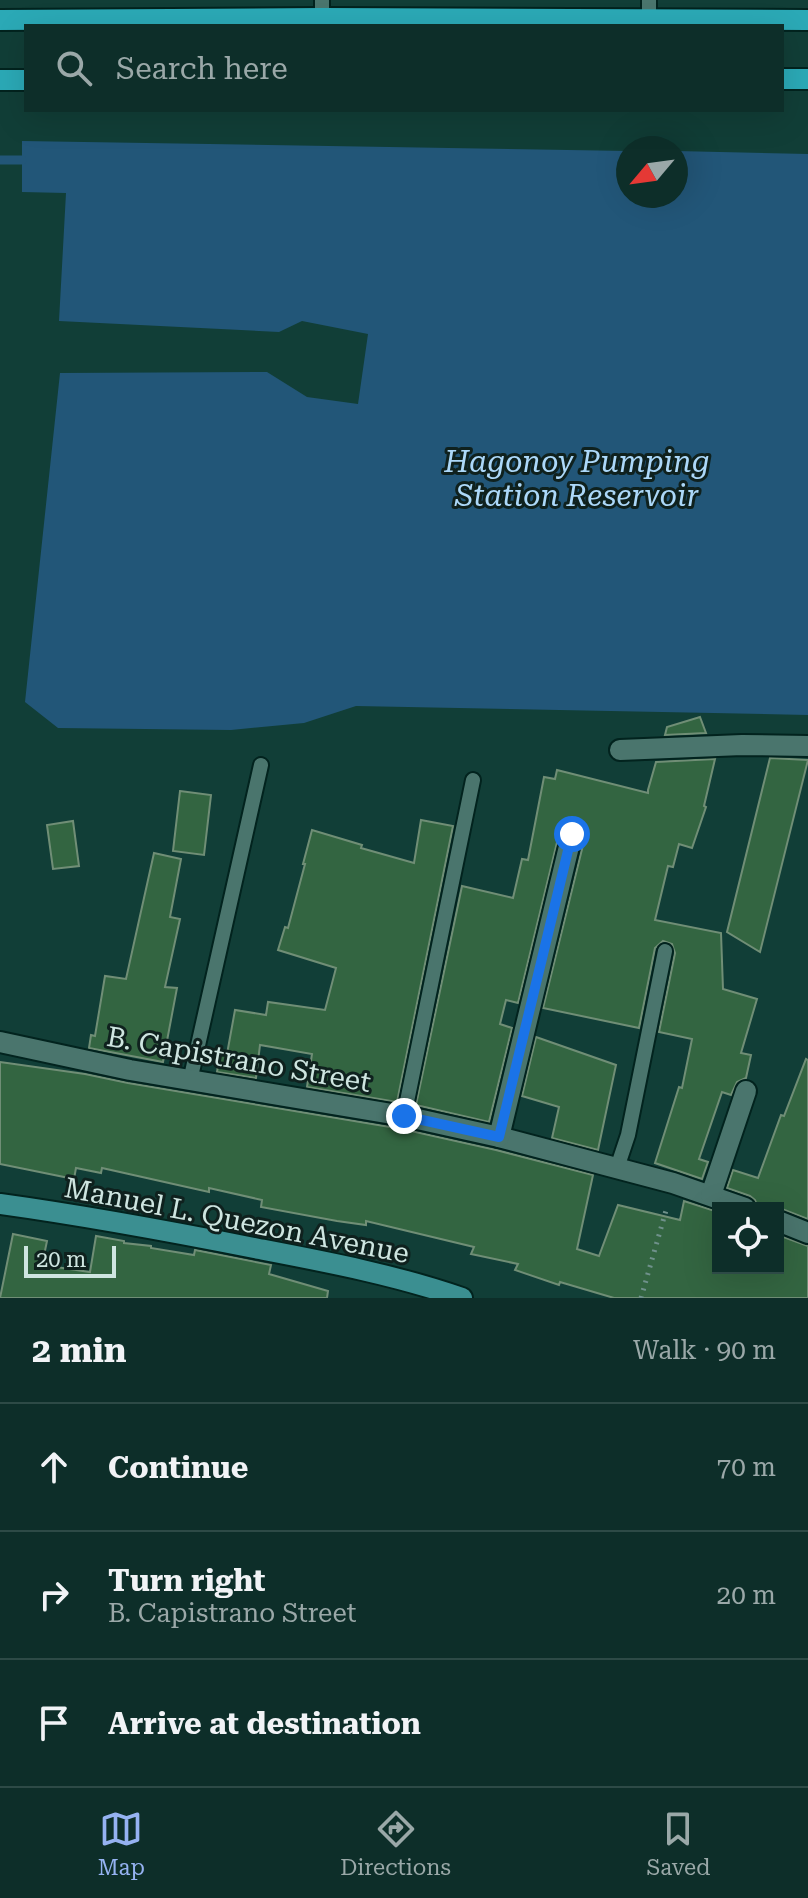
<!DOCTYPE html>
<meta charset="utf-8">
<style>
:root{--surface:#0d2e29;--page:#1b3a35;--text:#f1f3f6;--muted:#9aa8a8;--line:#2d4a46;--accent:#95b2f1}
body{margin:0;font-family:"Roboto Serif",serif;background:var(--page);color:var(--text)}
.controls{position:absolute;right:24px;bottom:24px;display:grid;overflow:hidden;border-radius:0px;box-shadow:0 8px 32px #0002}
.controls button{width:72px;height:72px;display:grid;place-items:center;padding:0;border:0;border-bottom:2px solid var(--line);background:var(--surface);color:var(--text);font:40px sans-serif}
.compass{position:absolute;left:616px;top:136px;width:72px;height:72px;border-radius:50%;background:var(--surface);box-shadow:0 8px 32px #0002;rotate:241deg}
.scale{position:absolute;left:24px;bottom:20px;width:92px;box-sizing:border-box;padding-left:8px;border:4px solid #cee5e0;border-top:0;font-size:22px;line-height:28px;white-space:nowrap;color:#cee5e0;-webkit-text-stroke:6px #0f211e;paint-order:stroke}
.stop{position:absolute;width:24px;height:24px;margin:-18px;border:6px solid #1a73e8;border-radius:50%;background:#fff}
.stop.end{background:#1a73e8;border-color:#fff;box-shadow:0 2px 8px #0008}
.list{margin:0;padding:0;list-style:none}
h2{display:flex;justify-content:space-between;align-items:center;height:104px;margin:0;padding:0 32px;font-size:34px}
h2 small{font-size:26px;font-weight:400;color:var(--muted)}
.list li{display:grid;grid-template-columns:52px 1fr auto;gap:24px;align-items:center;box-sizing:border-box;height:128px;padding:0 32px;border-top:2px solid var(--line)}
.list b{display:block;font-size:30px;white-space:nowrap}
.list p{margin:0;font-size:26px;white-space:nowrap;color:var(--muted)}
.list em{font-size:26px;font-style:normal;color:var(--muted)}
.icon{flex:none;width:44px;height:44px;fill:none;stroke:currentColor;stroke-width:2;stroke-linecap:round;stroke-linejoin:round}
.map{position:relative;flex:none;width:808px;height:1298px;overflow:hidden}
.search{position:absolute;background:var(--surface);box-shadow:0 8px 32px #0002;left:24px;right:24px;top:24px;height:88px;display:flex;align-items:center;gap:20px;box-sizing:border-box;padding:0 28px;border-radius:0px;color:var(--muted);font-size:30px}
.sheet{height:488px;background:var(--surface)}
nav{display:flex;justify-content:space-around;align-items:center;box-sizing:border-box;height:112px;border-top:2px solid var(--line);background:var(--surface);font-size:22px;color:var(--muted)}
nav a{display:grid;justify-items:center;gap:4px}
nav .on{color:var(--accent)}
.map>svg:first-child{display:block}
.water{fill:#225678}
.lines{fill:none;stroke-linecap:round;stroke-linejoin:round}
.stream{stroke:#225678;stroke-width:9}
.building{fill:#336541;stroke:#708e76;stroke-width:2}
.lane-casing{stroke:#02231e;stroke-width:18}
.street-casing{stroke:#02231e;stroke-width:24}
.secondary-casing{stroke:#02231e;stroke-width:24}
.primary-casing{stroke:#02231e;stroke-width:24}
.path{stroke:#6f918b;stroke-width:5;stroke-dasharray:2 6;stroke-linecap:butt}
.lane{stroke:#4a756d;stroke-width:14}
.street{stroke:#4a756d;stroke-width:20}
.secondary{stroke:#3b8f91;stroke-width:20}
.primary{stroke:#2ba9b6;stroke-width:20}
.route{stroke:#1a73e8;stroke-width:10}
.labels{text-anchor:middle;stroke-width:6;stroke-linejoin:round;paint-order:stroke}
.street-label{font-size:28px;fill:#cee5e0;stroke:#0f211e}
.water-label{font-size:30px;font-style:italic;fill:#acd8f9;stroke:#0f211e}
</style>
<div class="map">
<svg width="808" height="1298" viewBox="0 0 808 1298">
<rect width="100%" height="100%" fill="#113e37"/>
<path class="water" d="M22,141l606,10v45h48v-45l132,3v561l-452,-9 -52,17 -73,7 -173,-2 -33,-26 35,-329 207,-1 40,25 51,7 10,-70 -66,-13 -23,11 -220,-11 7,-128 -44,-1z"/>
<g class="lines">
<path class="stream" d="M0,160h22"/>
</g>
<g class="building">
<path d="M700,717l6,16 -41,2 2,-8z"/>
<path d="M770,758l38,2 -48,192 -33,-20z"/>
<path d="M715,759l-11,47 2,1 -14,41 -13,-4 -6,23 -5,-1 -13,54 66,13 2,56 34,10 -16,54 10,2 -5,23 -9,4 -6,13 -9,-3 -23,67 9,3 -6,17 -47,-16 24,-76 3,1 10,-49 -33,-7 16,-79 -3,-9 -9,-3 -8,7 -16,80 -96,-20 42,-171 -1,-7 -8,-8h-8l-8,8 -42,173 -12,-3 -6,24 12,4 -23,94 -73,-17 46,-219 51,12 9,-39 6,1 16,-83 11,2 2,-9 91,23v-3l8,-28z"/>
<path d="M180,791l31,4 -7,60 -31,-4z"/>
<path d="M421,820l32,6 -56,276 -90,-15 5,-33 -52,-9 -4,33 -39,-6 3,-19 7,1 8,-44 31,5 2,-13 57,8 11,-42 -58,-18 7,-23 3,1 17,-64h-2l9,-34 50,15 -1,3 53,15z"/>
<path d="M73,821l6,45 -26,3 -6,-44z"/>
<path d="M154,853l27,6 -11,58 10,2 -15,68 12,1 -14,74 -74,-14 2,-13 4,1 10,-60 21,3z"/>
<path d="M536,1037l80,28 -18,85 -46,-12 7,-31 -37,-11z"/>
<path d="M806,1059l2,1v159l-26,-10 -24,-1 -3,-8 -5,-4 -23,-8 6,-18 25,8 23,-63 3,1z"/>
<path d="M0,1062l85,12 43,9 274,46 94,21 97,25 -16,74 22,7 19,-51 62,15 4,-19 34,11v56h60v-33l30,11v52h-194l-54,-16 -1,3 -44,-15 3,-6 -47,-10 3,-7 -108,-26v4l-29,-4 -76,-14 1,-7 -53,-12v4l-107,-24 -1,5 -25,-5 -2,11 -74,-15z"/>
<path d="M13,1234l34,7 -5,24 48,7 6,-36 28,5v2l27,3v2l43,7 1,-5 76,15 -2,9 59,17 -1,7h-327z"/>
</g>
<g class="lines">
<defs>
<g id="lane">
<path d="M649,0v18"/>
<path d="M322,18v-18"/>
<path d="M190,1081l71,-316"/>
<path d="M404,1116l69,-336"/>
<path d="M617,1168l11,-33 37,-184"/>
</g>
<g id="street">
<path d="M620,750l122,-5 66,1"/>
<path d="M0,1042l130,28 274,46 95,21 174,46 72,25"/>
<path d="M499,1137l73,-303"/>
<path d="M711,1195l35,-104"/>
<path d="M778,1221l30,12"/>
</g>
<path id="secondary" d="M0,1204c87,12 173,28 259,45 68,13 137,26 203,49"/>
<g id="primary">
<path d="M0,20l322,-2 486,2"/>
<path d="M782,79h26"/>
<path d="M0,80h26"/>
</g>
</defs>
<use href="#lane" class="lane-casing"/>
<use href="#street" class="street-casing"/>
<use href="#secondary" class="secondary-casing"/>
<use href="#primary" class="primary-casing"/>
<path class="path" d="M641,1298l26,-91"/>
<use href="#lane" class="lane"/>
<use href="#street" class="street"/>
<use href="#secondary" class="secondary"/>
<use href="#primary" class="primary"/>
</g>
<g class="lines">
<path class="route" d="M404,1116l95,21 73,-303"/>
</g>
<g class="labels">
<g class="street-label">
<text transform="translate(239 1059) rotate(10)" y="10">B. Capistrano Street</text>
<text transform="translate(237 1220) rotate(11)" y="10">Manuel L. Quezon Avenue</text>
</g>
<g class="water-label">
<text x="577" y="472">Hagonoy Pumping<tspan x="577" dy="34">Station Reservoir</tspan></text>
</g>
</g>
</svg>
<div class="controls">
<button><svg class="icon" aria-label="locate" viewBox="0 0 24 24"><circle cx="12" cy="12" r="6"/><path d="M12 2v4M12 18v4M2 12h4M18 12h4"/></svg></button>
</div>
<svg class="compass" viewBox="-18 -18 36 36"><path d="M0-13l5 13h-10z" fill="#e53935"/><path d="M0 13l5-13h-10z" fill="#9aa8a8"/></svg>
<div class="scale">20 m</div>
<div class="stop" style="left:572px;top:834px"></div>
<div class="stop end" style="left:404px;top:1116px"></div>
<div class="search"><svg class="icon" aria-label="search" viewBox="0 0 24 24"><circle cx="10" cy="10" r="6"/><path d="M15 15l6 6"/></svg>Search here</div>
</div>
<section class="sheet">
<h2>2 min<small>Walk · 90 m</small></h2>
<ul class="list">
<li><svg class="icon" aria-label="ahead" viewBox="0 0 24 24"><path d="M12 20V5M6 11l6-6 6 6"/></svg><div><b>Continue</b></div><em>70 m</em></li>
<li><svg class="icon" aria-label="right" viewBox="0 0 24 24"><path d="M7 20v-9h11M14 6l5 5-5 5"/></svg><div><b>Turn right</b><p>B. Capistrano Street</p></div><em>20 m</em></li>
<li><svg class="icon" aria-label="arrive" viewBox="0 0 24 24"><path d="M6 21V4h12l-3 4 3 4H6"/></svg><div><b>Arrive at destination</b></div></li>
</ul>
</section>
<nav>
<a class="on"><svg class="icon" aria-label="map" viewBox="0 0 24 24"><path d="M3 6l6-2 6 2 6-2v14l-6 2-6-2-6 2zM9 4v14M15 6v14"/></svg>Map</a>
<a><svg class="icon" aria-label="directions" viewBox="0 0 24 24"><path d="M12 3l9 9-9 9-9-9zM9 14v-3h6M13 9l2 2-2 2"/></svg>Directions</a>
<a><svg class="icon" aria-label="saved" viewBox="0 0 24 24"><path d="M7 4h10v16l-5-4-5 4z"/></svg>Saved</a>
</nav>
